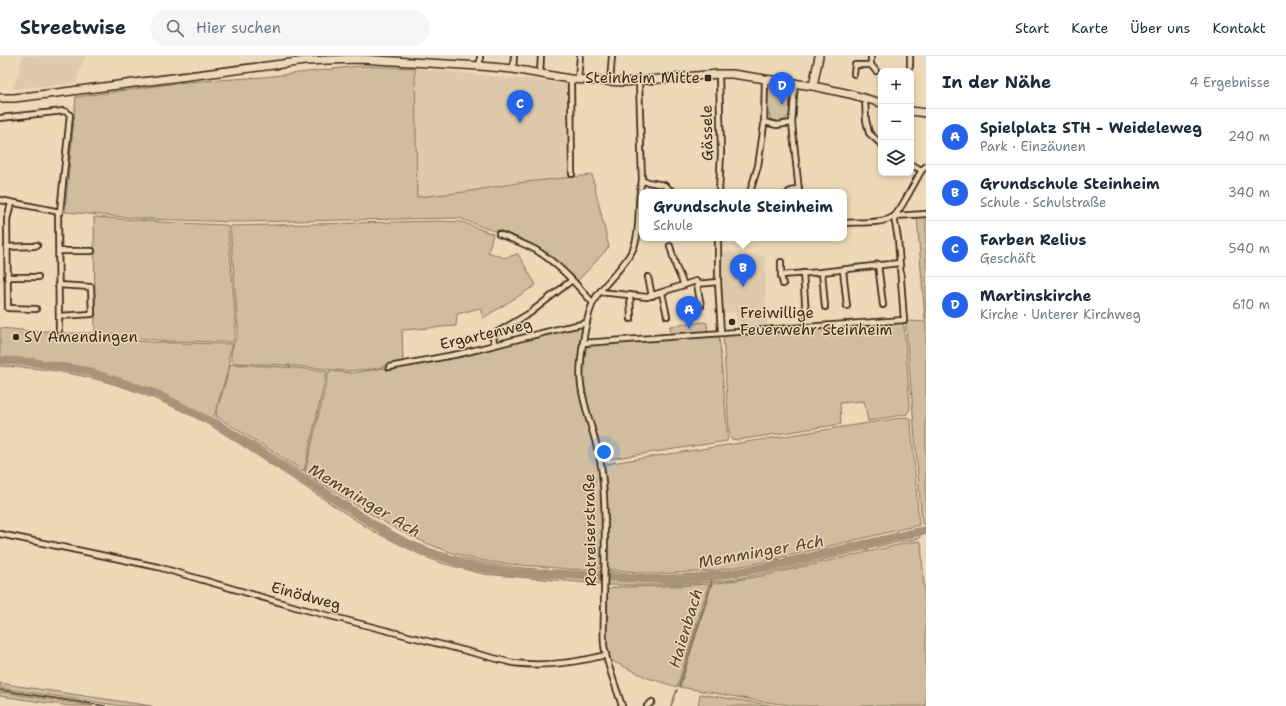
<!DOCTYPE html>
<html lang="de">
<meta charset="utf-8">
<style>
:root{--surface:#fff;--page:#f6f6f7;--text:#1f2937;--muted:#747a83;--line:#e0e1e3;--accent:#2563eb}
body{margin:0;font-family:"Shantell Sans",sans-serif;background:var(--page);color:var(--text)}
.controls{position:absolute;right:12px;top:12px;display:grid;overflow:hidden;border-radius:8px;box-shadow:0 2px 6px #0003}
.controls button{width:36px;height:36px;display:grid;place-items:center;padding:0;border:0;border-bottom:1px solid var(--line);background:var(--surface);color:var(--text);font:20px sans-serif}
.you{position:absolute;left:604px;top:396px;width:14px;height:14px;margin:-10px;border:3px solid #fff;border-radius:50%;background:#1a73e8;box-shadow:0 0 0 6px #1a73e833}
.badge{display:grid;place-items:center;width:26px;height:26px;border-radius:50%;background:var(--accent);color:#fff;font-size:13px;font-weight:700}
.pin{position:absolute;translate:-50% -33px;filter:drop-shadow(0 1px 2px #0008)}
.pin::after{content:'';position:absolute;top:21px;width:14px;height:12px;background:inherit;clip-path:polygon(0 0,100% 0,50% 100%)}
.popup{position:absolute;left:639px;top:133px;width:208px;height:52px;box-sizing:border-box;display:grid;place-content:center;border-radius:8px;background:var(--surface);filter:drop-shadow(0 1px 3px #0005);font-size:13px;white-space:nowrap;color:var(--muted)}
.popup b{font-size:15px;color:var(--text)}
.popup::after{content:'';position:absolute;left:50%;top:100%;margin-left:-8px;border:8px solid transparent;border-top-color:var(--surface)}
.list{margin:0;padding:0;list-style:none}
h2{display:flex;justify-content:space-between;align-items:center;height:52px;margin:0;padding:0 16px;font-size:17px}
h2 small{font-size:13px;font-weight:400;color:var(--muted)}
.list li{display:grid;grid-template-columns:26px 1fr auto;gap:12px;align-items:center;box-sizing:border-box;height:56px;padding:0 16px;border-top:1px solid var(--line)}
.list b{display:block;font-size:15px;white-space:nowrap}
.list p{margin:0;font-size:13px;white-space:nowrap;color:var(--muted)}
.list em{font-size:13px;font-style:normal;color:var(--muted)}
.icon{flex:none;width:22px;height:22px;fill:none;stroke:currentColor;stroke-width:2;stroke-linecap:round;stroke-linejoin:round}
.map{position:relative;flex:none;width:926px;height:650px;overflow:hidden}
header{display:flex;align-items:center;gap:24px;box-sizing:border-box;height:56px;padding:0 20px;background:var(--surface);border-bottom:1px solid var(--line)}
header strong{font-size:19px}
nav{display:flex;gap:22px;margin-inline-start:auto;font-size:14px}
.search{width:280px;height:36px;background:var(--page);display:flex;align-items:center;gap:10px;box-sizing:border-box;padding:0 14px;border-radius:22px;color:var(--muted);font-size:15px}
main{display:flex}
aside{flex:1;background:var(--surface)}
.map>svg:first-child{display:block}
.built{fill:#decaaa}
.green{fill:#d0bd9e;stroke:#86745e}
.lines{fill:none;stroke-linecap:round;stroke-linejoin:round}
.stream{stroke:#7c6956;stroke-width:1.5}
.river{stroke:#a7937b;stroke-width:8}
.street-casing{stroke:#3b2a1e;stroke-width:8}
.secondary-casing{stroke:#3b2a1e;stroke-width:10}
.street{stroke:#edd9b7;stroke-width:4.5}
.secondary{stroke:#edd9b7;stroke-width:7}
.rail{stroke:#3b2a1e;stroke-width:1.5}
.poi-dot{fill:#3b2a1e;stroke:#edd9b7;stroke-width:1.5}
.labels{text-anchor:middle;stroke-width:3;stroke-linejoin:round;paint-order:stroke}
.poi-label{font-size:15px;fill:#3b2a1e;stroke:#edd9b7;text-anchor:start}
.street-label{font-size:15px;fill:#3b2a1e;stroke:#edd9b7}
.water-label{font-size:16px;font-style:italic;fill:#564435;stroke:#edd9b7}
</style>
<header>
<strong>Streetwise</strong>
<div class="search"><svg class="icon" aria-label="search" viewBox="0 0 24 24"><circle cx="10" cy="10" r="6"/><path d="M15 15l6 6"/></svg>Hier suchen</div>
<nav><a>Start</a><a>Karte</a><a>Über uns</a><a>Kontakt</a></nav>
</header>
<main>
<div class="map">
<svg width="926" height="650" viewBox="0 0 926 650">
<rect width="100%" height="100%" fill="#edd9b7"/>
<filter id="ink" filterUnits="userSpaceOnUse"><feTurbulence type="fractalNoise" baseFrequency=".025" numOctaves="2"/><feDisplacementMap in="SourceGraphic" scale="8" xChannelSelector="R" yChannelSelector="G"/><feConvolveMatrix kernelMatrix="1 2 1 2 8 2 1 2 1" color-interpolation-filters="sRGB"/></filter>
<g filter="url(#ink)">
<g class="built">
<path d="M23,0h62l-9,27 -63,6z"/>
<path d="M415,12l106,11 3,-1 45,7 1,92 -53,6 -52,9 -48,5z"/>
<path d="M720,195l45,5 2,72 -29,2 -2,-18h-16z"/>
</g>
<g class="green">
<path d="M359,10l56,2 2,129 48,-5 52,-9 75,-8 17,72 -32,35 -18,-17 -52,-29 -48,-18 -221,4 -90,-3 -83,-7 11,-115 110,-15 78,-5z"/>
<path d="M773,30l18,1 -1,26 -4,6 -6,3 -10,-3 -1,-5 -3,-3 2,-21z"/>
<path d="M917,160h9v104h-1z"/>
<path d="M94,161l83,6 49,2 2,2 8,97 -1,10 -2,8 -69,-1 -54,-7c11,11 102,9 123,10l-5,14 2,5 -16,54 5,4c30,19 62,38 92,57 37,25 76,55 117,70 41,15 83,20 125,22 17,1 33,2 49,1l-1,13 -118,-10 -42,-11 -18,-7 -52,-26 -151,-99c-72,-41 -137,-62 -220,-65v-38l33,3h19l9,2h34z"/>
<path d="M439,165l23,1 31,12 -5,18 16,6 14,-4 18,31 -53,33 -3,-10 -23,6 -1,12 -54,4 1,33 -31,6 -26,2 -62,-6 -49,-2 -4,-3c-2,-10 7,-21 7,-32l-8,-102z"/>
<path d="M909,265l17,1v201l-4,1 -16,-197 1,-5z"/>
<path d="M704,266l3,1 1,8 -37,5 -1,-10z"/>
<path d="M901,266l2,2 1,3 6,79 -1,5 -2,3 -39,7 -4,-20 -24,2 1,21 -103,16 -7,-1 -2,-8 -6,-96z"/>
<path d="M583,270l1,1 -5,42 21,97 2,27 1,35 -1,37 -2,3c-12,4 -40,0 -54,-1 -25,-2 -51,-3 -75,-9 -64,-16 -112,-51 -166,-86l24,-101 23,2 53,-8 156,-36z"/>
<path d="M719,279l9,104 -1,2 -124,19 -19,-67 -1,-30 3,-16 10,-3z"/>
<path d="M231,308l53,3 43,4 -23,100 -87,-54 -1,-4z"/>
<path d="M907,361l3,1 1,3 8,104 -161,38 -45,8 -57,3 -51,-5 -2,-102 2,-3z"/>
<path d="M919,472l1,10c-60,11 -118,29 -178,40 -45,8 -91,7 -137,7v-14l51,5 44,-2 25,-3 38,-7z"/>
<path d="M911,486l8,-1 2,1 5,73v91h-130l-37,-5 -79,-14 32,-103 50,-8z"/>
<path d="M709,528l-32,103 -29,-9 -38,-18c-9,-20 -4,-47 -4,-69l7,-3 6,-1 56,-1z"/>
<path d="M0,627l18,3 134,20h-30l-122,-18z"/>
<path d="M0,636l93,14h-23l-70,-10z"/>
<path d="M700,638l76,12h-78z"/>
</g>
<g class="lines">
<g class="stream">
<path d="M679,630l34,-109"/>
<path d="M671,650l6,-16"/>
</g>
<path class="river" d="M0,304l32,2 55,9 70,23 60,31 172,109 37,18 40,13 20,4 24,3 132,7 36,1 32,-3 64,-11 152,-36"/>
<defs>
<g id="street">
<path d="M871,0v9l5,6"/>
<path d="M910,0v10"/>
<path d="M480,10v-10"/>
<path d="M513,13l1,-13"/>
<path d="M540,17l1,-17"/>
<path d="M719,18l2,79 -2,39"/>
<path d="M854,18l1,-9h16"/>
<path d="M570,23l1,5 1,90"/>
<path d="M578,24l2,-24"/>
<path d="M610,26l2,-26"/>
<path d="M795,26l-3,41 7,69"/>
<path d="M865,42l1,22 3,13 12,11"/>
<path d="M0,62l64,-7 3,1 3,3 -10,97 -60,-12"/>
<path d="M764,66l13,3 15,-2"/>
<path d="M911,109l11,5"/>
<path d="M642,125l22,4 9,7"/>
<path d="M750,136l8,-26 6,-41 1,-46"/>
<path d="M789,136l10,-4"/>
<path d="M11,147l-4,17 1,88 28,1"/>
<path d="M58,156l1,119"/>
<path d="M895,160l31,-2"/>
<path d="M844,167c13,-1 38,1 49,-6 7,-4 23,-38 29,-47l4,-4"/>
<path d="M499,178c13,5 26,10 37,16 23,14 40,34 57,53"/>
<path d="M718,182v44l3,51"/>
<path d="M670,190l6,21 8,18"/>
<path d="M7,191l27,-1 3,-1"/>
<path d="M59,195h33"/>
<path d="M781,206v13l2,9"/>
<path d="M878,208l5,41"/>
<path d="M843,214l4,36"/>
<path d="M822,216l3,35"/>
<path d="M803,217l3,42"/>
<path d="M781,219l41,-3 77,-9"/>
<path d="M7,221h31"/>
<path d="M648,221l4,19"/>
<path d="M697,228l4,22"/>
<path d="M58,229l33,2 1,27 -33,2"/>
<path d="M600,236l47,5 49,-16 1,3 21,-2"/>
<path d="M662,237l5,23"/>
<path d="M630,239l1,24"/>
<path d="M583,287l321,-23 -6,-81 -4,-22"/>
<path d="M495,289l-2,-7 3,-5 34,-20 42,-33"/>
<path d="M389,311l70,-13 103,-26 25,-5"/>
<path d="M0,478l158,33 141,41 214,55c32,4 62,0 93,-8"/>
<path d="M622,650c-6,-20 -15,-40 -18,-61 -1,-13 0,-26 0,-39 0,-44 3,-89 -2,-133 -3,-30 -17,-58 -21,-88 -2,-13 0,-28 2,-42 2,-14 5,-33 13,-46 12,-18 29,-30 38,-50 8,-21 2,-45 8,-66l-3,-100"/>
<path d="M647,650l5,-4"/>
</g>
<g id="secondary">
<path d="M813,30l6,-30"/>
<path d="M0,42h14l42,-5 249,-32 23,-1 31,-1 121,7 33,3 57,10 54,3 95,-8h13l81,12 37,8 31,9"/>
<path d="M911,55l15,2"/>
</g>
</defs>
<use href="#street" class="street-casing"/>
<use href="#secondary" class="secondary-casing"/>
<use href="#street" class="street"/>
<use href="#secondary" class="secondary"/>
<path class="rail" d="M0,634l105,16"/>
</g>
</g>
<g class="poi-dot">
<rect x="704" y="18" width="8" height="8" rx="2"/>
<circle cx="732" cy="266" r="4"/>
<circle cx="16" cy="281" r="4"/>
</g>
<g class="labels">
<g class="poi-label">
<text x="700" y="27" text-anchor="end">Steinheim Mitte</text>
<text x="740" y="262">Freiwillige<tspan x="740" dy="17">Feuerwehr Steinheim</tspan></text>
<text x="24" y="286">SV Amendingen</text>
</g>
<g class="street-label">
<text transform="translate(707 77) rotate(-91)" y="5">Gässele</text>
<text transform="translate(486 278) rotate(-13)" y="5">Ergartenweg</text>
<text transform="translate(590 474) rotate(-91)" y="5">Rotreiserstraße</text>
<text transform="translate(306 540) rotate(15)" y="5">Einödweg</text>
</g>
<g class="water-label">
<text transform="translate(365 444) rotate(31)" y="6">Memminger Ach</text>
<text transform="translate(761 495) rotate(-10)" y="6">Memminger Ach</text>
<text transform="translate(685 572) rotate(-73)" y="6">Haienbach</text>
</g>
</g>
</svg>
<div class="controls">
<button>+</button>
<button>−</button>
<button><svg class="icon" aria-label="layers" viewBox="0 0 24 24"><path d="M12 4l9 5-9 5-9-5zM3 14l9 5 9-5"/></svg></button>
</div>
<div class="you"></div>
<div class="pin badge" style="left:689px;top:273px">A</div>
<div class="pin badge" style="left:743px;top:231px">B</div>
<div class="popup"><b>Grundschule Steinheim</b>Schule</div>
<div class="pin badge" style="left:520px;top:67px">C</div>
<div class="pin badge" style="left:782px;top:49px">D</div>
</div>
<aside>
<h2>In der Nähe<small>4 Ergebnisse</small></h2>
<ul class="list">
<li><span class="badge">A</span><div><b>Spielplatz STH - Weideleweg</b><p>Park · Einzäunen</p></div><em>240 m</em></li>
<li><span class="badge">B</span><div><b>Grundschule Steinheim</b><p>Schule · Schulstraße</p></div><em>340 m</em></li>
<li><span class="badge">C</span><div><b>Farben Relius</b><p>Geschäft</p></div><em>540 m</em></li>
<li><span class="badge">D</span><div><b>Martinskirche</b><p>Kirche · Unterer Kirchweg</p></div><em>610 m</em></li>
</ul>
</aside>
</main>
